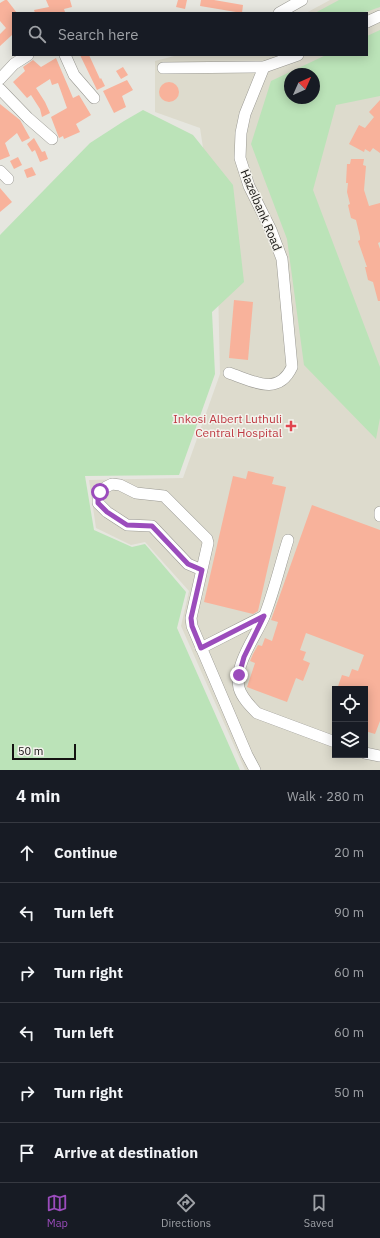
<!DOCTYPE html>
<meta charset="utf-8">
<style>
:root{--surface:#171b24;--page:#20242c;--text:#f1f3f6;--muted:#9ea1a6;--line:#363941;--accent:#9b4cbc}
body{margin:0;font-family:"IBM Plex Sans",sans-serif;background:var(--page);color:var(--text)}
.controls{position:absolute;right:12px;bottom:12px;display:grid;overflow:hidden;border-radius:0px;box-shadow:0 2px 10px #0003}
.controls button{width:36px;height:36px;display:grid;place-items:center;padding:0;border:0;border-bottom:1px solid var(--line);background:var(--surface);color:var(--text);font:20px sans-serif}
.compass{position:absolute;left:284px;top:68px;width:36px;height:36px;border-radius:50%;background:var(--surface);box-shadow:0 2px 10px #0003;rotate:45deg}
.scale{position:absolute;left:12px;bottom:10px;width:64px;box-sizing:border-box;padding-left:4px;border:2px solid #141311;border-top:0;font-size:11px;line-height:14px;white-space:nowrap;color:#141311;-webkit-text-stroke:3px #f4f3ed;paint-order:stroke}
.stop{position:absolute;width:12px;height:12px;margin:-9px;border:3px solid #9b4cbc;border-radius:50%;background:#fff}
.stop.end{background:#9b4cbc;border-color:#fff;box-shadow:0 1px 4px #0008}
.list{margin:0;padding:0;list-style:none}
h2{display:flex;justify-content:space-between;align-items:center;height:52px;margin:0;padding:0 16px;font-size:17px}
h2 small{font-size:13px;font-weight:400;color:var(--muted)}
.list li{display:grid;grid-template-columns:26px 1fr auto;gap:12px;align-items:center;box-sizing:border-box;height:60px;padding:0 16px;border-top:1px solid var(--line)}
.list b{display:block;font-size:15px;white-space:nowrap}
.list em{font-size:13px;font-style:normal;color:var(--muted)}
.icon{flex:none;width:22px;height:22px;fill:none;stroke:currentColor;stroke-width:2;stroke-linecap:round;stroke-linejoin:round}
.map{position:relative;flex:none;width:380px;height:770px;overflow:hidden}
.search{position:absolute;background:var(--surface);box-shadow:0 2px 10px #0003;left:12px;right:12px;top:12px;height:44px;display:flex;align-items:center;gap:10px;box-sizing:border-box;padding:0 14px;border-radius:0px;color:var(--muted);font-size:15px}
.sheet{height:412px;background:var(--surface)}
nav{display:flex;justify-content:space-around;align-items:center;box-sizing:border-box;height:56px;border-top:1px solid var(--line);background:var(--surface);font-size:11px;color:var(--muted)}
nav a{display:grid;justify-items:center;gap:2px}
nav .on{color:var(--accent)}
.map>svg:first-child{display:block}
.built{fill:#dddbcd;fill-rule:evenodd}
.green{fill:#bbe3b8;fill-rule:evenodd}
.building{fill:#f8b29b}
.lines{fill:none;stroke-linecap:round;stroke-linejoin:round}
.minor-casing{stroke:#9a9993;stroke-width:12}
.minor{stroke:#fff;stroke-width:11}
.route{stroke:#9b4cbc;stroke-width:5}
.health-dot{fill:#e0444e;stroke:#f4f3ed;stroke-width:1.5}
.labels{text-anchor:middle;stroke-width:3;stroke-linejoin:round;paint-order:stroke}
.street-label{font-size:12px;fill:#141311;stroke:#f4f3ed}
.health-label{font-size:12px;fill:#be3a42;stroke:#f4f3ed;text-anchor:end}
</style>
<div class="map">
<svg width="380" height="770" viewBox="0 0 380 770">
<rect width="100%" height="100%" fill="#e6e6df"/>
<path class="built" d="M330,0h50v770h-135l-64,-144 8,-35 -44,-49 -14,3 -35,-17 -7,-48 94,-2 37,-104 -3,-134 -17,-112 -45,-16v-51l23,-6h189v-42h-61zM290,74h24v24h-24zM335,689h30v66h-30z"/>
<g class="green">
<path d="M339,0h41v7l-17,6h-48z"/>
<path d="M380,30v66l-44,9 -23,85 67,177v51l-4,21 -72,-74 -17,-126 -36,-95 20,-63 55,-26h41v-19zM290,74h24v24h-24z"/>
<path d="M143,110l50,25 40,50 11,97 -32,30 3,62 -36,101 -94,1 9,54 38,17 13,-3 41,48 -9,36 63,142h-240v-535l90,-92 34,-22z"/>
</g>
<g class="building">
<path d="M5,0h2l10,13h-4v23l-1,-1 -12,11v-12l6,-6 -6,-7v-18z"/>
<path d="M46,0h24l2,7 -8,2 1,3 -4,1h-26l-1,-3 15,-3z"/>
<path d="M178,0h9l-2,9 -9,-2z"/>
<path d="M201,0h13l29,5 -1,8 -42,-7z"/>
<path d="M80,55h9l11,24 1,-1 4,8 -8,4z"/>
<path d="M56,58l17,40 6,-3 12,20 -15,9 4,8 -16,7 -1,-3 -4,2 -8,-21 16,-9 -9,-25 -6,2 -2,-6 -14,9 9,14 5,11 -8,4 -2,-8 -9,-14 -4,3 -14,-16 12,-11 -2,-4 10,-7 8,7z"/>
<path d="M123,67l5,8 -7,4 -5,-8z"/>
<path d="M127,80l6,10 -11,6 4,11 -12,6 -11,-22z"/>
<circle cx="169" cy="92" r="10"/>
<path d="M380,100v53l-7,-5 -3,4 -5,-3 -1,3 -15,-8 10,-19 6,3 9,-11 -5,-5z"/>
<path d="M0,104l20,16 10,18 -8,4 -5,-9 -12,10 5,13 -10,4z"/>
<path d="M34,138l8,14 3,-1 3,8 -8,3 -5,-12 -3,2 -5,-8z"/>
<path d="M18,157l4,8 -8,4 -4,-8z"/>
<path d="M351,159h13l-1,6 3,1 -2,24 5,16 11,-3v39l-2,1 2,6v52h-2l-5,-19 -5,-2 -3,-13h2l-9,-26 2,-1v-3l-4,-17 -5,-2 -3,-13 2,-1 -3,-12 1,-9h-2l1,-19h3z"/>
<path d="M32,167l4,8 -9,3 -3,-8z"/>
<path d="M0,188l12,14 -12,10z"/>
<path d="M234,300l19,2 -5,58 -19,-2z"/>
<path d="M248,471l26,6 -2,7 14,3 -28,124 -5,3 -49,-12 29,-126 13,3z"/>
<path d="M312,505l68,25v191l-5,13 -10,-3v-42h-28l5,-14 7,2 3,-8 6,2 6,-16 -58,-22 -6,17 6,2 -3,8 7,3 -7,18 -7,-3 -9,24 -40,-15 8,-24 -5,-2 3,-7 5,-9 4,1 3,-8 7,3 6,-19 -7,-2z"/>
</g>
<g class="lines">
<defs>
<g id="minor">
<path d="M279,13l23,-13"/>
<path d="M367,22l13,-6"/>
<path d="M65,55l9,20 20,23"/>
<path d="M163,68l101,-1 34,-12"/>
<path d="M0,79l14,-15 14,-9"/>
<path d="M0,89l28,29 24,21"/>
<path d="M0,171l8,8"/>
<path d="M229,373c24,8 49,24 63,-6l-10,-108 -11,-29 -22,-44 -9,-28 1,-25 4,-19 19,-47"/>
<path d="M380,512v4"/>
<path d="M288,540c-8,25 -14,52 -24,77 -9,21 -30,47 -25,71 3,10 11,18 18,25l78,29"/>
<path d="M202,570l-14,-6 -36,-38 -25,-1 -20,-13 -9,-9v-7l2,-3 6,-6 6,-3 8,1 16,8 28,3 43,43 1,4 -17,75 1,8 55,129 8,15"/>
<path d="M201,648l63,-32"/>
<path d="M365,753l15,3"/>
</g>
</defs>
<use href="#minor" class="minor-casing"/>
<use href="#minor" class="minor"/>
</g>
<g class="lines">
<path class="route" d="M100,492l-2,4v7l9,9 20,13 25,1 36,38 14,6 -11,48 1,8 9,22 63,-32 -20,41 -5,18"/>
</g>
<path class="health-dot" d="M289 420h4v4h4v4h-4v4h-4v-4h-4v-4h4z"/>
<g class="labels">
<g class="street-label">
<text transform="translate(261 210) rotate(67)" y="4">Hazelbank Road</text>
</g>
<g class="health-label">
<text x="282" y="423">Inkosi Albert Luthuli<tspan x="282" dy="14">Central Hospital</tspan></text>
</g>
</g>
</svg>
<div class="controls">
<button><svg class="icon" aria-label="locate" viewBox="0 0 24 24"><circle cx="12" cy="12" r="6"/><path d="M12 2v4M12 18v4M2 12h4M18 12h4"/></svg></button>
<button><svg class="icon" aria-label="layers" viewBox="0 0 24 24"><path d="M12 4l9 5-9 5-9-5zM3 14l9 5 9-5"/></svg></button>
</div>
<svg class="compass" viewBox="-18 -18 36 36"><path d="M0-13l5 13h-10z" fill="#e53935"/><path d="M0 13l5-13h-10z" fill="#9ea1a6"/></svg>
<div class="scale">50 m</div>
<div class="stop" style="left:100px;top:492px"></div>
<div class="stop end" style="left:239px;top:675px"></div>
<div class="search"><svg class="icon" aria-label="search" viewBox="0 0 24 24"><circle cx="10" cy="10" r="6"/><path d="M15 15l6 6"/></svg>Search here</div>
</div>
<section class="sheet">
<h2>4 min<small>Walk · 280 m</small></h2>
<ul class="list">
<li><svg class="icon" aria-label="ahead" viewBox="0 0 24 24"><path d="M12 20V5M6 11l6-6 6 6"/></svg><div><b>Continue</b></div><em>20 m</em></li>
<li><svg class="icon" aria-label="left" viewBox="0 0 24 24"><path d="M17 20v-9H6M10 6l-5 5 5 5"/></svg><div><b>Turn left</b></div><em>90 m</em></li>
<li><svg class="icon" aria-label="right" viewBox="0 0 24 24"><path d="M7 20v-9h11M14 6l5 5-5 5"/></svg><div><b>Turn right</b></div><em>60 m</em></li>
<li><svg class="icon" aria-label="left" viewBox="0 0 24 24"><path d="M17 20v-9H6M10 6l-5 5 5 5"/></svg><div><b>Turn left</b></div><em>60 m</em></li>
<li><svg class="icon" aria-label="right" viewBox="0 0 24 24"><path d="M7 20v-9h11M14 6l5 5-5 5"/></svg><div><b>Turn right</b></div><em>50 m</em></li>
<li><svg class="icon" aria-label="arrive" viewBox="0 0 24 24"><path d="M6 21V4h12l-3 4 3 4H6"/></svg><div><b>Arrive at destination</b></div></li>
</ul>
</section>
<nav>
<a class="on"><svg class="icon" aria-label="map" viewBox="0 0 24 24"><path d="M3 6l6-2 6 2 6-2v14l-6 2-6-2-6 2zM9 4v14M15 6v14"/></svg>Map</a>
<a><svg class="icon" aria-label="directions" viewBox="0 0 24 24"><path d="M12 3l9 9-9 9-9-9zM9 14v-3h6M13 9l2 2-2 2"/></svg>Directions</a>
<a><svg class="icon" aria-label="saved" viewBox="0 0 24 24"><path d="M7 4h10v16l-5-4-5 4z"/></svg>Saved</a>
</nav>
